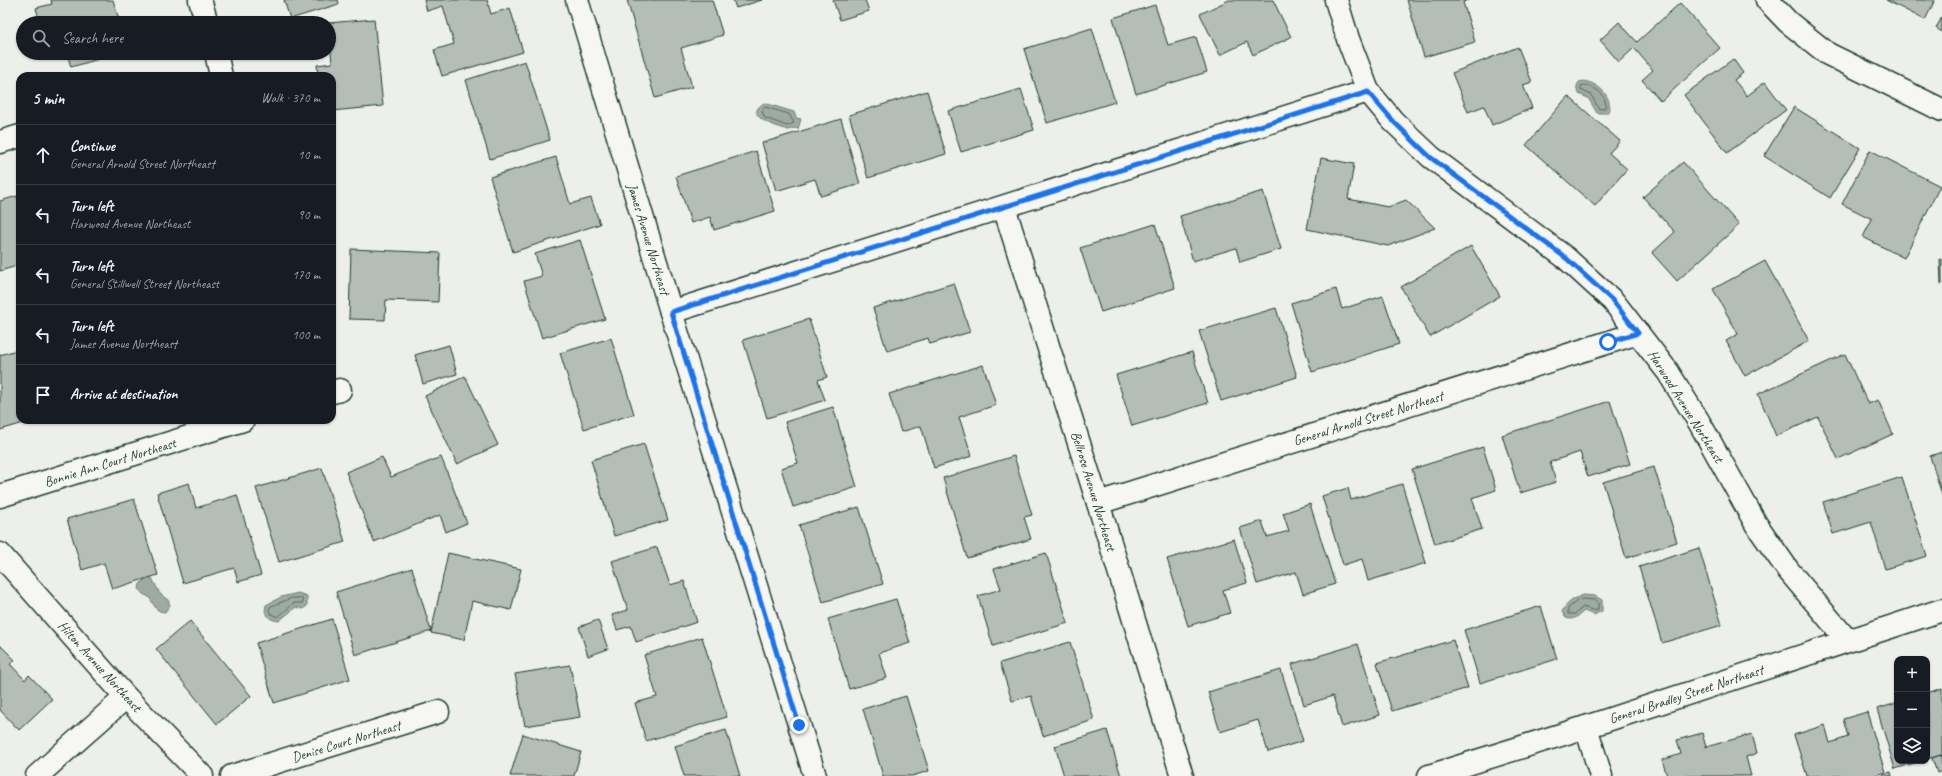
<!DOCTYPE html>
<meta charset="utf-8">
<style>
:root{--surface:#171b24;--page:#242831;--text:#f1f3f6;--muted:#9ea1a6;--line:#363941}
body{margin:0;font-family:Caveat,sans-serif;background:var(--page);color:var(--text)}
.controls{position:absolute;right:12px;bottom:12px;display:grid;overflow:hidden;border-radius:8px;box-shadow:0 1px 3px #0004}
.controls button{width:36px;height:36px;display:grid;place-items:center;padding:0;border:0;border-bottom:1px solid var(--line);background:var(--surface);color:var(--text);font:20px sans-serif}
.stop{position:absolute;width:12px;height:12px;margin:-9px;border:3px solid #1a73e8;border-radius:50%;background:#fff}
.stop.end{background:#1a73e8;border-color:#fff;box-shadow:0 1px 4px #0008}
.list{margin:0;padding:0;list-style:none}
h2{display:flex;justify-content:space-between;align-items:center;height:52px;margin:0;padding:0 16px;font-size:17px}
h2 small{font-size:13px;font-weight:400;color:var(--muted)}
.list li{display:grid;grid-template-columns:26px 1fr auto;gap:12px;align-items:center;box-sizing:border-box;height:60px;padding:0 16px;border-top:1px solid var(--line)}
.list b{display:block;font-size:15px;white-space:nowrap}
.list p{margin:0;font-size:13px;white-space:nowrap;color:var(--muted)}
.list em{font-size:13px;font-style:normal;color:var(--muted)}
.icon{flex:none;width:22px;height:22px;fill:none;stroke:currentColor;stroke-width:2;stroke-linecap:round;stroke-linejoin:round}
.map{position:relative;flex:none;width:1942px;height:776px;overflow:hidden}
.search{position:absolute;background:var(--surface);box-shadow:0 1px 3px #0004;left:16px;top:16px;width:320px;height:44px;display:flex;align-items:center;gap:10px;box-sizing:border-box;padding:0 14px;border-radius:22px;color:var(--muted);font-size:15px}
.panel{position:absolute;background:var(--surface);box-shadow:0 1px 3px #0004;left:16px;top:72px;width:320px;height:352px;border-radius:12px}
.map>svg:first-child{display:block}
.water{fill:#9faaa4;stroke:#6c7e77}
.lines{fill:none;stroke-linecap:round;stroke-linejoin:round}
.shore{stroke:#526961;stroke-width:1}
.building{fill:#b4bdb8;stroke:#1f3d34}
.street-casing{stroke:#1f3d34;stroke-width:25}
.street{stroke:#f6f6f2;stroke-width:22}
.route{stroke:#1a73e8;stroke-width:5}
.labels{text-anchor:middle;stroke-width:3.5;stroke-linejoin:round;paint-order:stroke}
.street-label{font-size:14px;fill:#1f3d34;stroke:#f6f6f2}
</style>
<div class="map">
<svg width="1942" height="776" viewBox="0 0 1942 776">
<rect width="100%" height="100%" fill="#edefea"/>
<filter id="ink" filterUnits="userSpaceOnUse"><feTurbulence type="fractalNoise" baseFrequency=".025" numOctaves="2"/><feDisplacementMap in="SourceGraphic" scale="8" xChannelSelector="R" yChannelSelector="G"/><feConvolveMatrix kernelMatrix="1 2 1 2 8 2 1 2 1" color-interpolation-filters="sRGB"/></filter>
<g filter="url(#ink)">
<g class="water">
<path d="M1584,81c15,3 26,13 26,29l-4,3h-9l-9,-15 -9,-4c-3,-5 -3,-7 0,-12z"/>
<path d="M764,103l30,9 2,6 5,1 -3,10 -3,-1 -7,2c-9,-3 -47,-13 -24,-27z"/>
<path d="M147,577l5,1 8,16 8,6 2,5 -5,7c-10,0 -11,-8 -16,-15l-6,-3 -4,-5 1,-5z"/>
<path d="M298,593l9,3v10l-4,3 -7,-2 -17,14c-8,-1 -11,-3 -14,-10l1,-6 15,-8z"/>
<path d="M1584,595l11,1 7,4v11l-8,4 -10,-4c-6,5 -10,10 -18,7l-4,-6c4,-9 12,-14 22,-17z"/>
</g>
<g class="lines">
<g class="shore">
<path d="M1585,85c11,2 23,11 20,23l-6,1 -8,-14 -10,-5v-4z"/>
<path d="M765,107l24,7 5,9 -7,3 -22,-8 -3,-7z"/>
<path d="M292,598h10l1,5h-9l-16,14 -7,-3 -2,-4 1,-3z"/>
<path d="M1584,599l10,1 4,2v7l-3,2 -12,-4 -8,7h-7v-6l9,-7z"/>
</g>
</g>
<g class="building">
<path d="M51,0h62l7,23h-80l-4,-15 16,-4z"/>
<path d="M284,0h54l1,4 -49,15z"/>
<path d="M424,0h63l4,14 19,-6 13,44 -81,24 -8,-26 20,-6 -11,-38 -16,5z"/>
<path d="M627,0h85l11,35 -42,13 11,39 -37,11z"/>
<path d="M733,0h29l-26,8z"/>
<path d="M833,0h32l4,11 -29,9z"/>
<path d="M1229,0h44l18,37 -38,18 -6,-13 -27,13 -20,-41z"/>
<path d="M1407,0h62l-6,2 12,40 -51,15z"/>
<path d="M1886,0h49l-10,20z"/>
<path d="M1680,3l40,45 -59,53 -19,-21 11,-10 -19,-22 -15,14 -19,-22 19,-18 18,20z"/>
<path d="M1155,5l13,40 28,-8 11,35 -71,22 -23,-76z"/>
<path d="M1942,17v15l-6,-4z"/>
<path d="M374,19l9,87 -51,5v-35h-14l-1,-11 15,-2 -4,-40z"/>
<path d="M1092,28l23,74 -68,21 -23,-74z"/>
<path d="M1518,47l14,35 -9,3 9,23 -40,17 -8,-19 -16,6 -16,-39z"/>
<path d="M67,53h53l-49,14z"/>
<path d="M1733,59l10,14 -9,7 13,16 18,-14 21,28 -59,43 -43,-58z"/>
<path d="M525,61l25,79 -60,19 -24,-79z"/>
<path d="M1021,89l13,41 -73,22 -13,-41z"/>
<path d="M927,91l19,63 -78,24 -19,-63z"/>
<path d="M1568,96l52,45 -11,12 18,16 -32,37 -69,-61z"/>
<path d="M1794,107l66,41 -30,50 -66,-42z"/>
<path d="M841,119l19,65 -39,12 -6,-17 -39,12 -14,-48z"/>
<path d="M1870,150l70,36 -36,72 -41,-21 9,-18 -30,-15z"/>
<path d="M756,151l19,60 -61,19 -4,-13 -19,6 -15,-47z"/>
<path d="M556,157l14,47 21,-6 9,26 -87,28 -23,-75z"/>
<path d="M1321,158l33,6 -6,35 40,8 18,-7 29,28 -47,18 -81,-17z"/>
<path d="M1683,162l56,63 -62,56 -25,-28 23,-21 -32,-35z"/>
<path d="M1263,191l18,58 -41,13 -4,-14 -43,13 -13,-45z"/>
<path d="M17,196l3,8v61l-20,6v-70z"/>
<path d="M1155,224l20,64 -74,24 -21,-64z"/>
<path d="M580,240l25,79 -63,19 -18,-57 18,-5 -7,-22z"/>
<path d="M1471,246l29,50 -70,41 -29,-50z"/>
<path d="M351,249l89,4 -2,49 -52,-2 -1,20 -36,-1z"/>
<path d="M1940,259h2v25h-1z"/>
<path d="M1765,261l44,80 -64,35 -19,-35 12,-7 -25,-45z"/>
<path d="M954,283l16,49 -40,12 -2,-6 -41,13 -14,-43z"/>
<path d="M1336,289l6,20 41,-13 16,48 -87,28 -21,-69z"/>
<path d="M1276,308l21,69 -76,24 -22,-70z"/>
<path d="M809,319l18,58 -9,3 7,20 -58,18 -24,-78z"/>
<path d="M611,338l23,76 -50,15 -24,-76z"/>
<path d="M449,345l8,29 -34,10 -8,-29z"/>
<path d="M20,349v71h14l-34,10v-75z"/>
<path d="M1192,352l16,51 -76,23 -16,-51z"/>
<path d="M1845,354l23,50 10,-4 15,34 -55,25 -20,-42 -42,19 -18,-42z"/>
<path d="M983,365l13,40 -37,12 13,39 -38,12 -13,-42 -20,6 -12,-38z"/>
<path d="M465,376l33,69 -41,19 -32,-68z"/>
<path d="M1610,401l20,63 -42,13 -8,-25 -30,10 6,20 -36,11 -18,-58z"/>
<path d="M833,407l24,80 -64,20 -12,-39 17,-5 -13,-41z"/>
<path d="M644,444l24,76 -54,16 -23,-76z"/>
<path d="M1483,447l13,43 -24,8 10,31 -47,15 -23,-75z"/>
<path d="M1942,452v43l-12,-39z"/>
<path d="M1014,456l18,59 -8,2 7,22 -64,19 -24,-80z"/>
<path d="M382,457l9,20 50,-20 26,66 -21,9 -6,-17 -66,27 -28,-70z"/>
<path d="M1654,467l23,75 -51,16 -23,-76z"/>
<path d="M322,468l23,74 -66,20 -23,-74z"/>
<path d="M1902,477l25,79 -42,13 -14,-47 -38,12 -10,-32z"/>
<path d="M189,483l7,25 41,-13 24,80 -23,7 -4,-14 -51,15 -26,-90z"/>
<path d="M1402,484l24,79 -58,18 -6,-22 -19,6 -21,-69 26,-8 3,12z"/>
<path d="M134,499l24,76 -46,14 -8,-26 -22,7 -15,-51z"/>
<path d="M1310,504l25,80 -32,10 -7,-22 -39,12 -17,-56 22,-7 5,16 22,-6 -6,-18z"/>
<path d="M859,507l24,77 -60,18 -24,-77z"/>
<path d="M1234,539l13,44 -24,7 7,23 -42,13 -21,-67z"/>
<path d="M657,547l13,38 14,-4 13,41 -61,20 -5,-16 -14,4 -5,-15 16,-5 -16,-49z"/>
<path d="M1699,548l23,77 -60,18 -23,-76z"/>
<path d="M448,553l73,16 -10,41 -39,-9 -8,39 -33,-7z"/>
<path d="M1046,553l22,70 -75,23 -15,-50 23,-7 -7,-20z"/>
<path d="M412,568l19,63 -76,24 -19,-63z"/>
<path d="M896,599l14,44 -31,10 8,25 -38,11 -21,-70z"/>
<path d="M1541,606l16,53 -77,24 -16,-53z"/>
<path d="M332,619l18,60 -76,24 -18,-60z"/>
<path d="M598,620l10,29 -20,7 -9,-29z"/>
<path d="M190,621l61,75 -34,28 -61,-75z"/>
<path d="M702,637l25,80 -81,24 -11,-38 22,-6 -13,-42z"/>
<path d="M1453,640l15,48 -76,23 -15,-48z"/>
<path d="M1070,642l24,78 -51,16 -12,-40 -19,5 -12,-38z"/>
<path d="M1358,644l22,71 -38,12 -9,-31 -29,9 -12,-41z"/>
<path d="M0,645l15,15 -5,4 15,16 4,-5 23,24 -33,31 -19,-20z"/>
<path d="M570,665l10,52 -55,9 -10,-52z"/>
<path d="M1281,670l22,71 -35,11 -10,-32 -38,12 -12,-40z"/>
<path d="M1942,688v70l-1,-3 -14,4v-66z"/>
<path d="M906,696l23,75 -17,5h-29l-20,-67z"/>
<path d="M1897,703v58h24l-26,8 -18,-60z"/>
<path d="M1867,712l18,60 -12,4h-66l-13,-41 31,-10 5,18 18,-6 -5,-18z"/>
<path d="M726,730l14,46h-56l-9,-30z"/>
<path d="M1107,730l14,46h-57l-9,-30z"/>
<path d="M1702,733l4,14 46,-13 5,19 -11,4 5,19h-84l-5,-16 19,-6 -4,-14z"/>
<path d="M523,734l58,18 -7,24h-64z"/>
<path d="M1941,755l1,16 -5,2 -5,-15z"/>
<path d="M1891,772l1,4h-9v-2z"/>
</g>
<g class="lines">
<defs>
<g id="street">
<path d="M200,0l7,23"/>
<path d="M577,0l94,312 144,464"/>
<path d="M1336,0l12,39 20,52 25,30 38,36 135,101 47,43 55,71 31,50 57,102 32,46 59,70"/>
<path d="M1767,0l21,22 40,32 114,56"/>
<path d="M216,53l5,23"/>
<path d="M0,142l20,-6"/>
<path d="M1004,207l94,296 84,273"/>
<path d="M671,312l697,-221"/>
<path d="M332,392l8,-2"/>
<path d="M0,496l243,-76"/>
<path d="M1098,503l540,-170"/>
<path d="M0,554l126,143 76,79"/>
<path d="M1586,727l15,49"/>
<path d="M37,776l89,-79"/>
<path d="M232,776l206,-64"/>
<path d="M1429,776l157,-49 356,-117"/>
</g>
</defs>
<use href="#street" class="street-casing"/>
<use href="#street" class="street"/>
</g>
</g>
<g class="lines" filter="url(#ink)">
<path class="route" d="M799,725l-128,-413 697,-220 25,29 37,36 136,101 47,43 25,32 -30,9"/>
</g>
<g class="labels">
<g class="street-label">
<text transform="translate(649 239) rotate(73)" y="5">James Avenue Northeast</text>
<text transform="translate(1686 406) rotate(58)" y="5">Harwood Avenue Northeast</text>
<text transform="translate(1368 418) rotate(-17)" y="5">General Arnold Street Northeast</text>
<text transform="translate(110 462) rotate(-17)" y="5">Bonnie Ann Court Northeast</text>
<text transform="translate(1094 491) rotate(73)" y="5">Bellrose Avenue Northeast</text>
<text transform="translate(100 666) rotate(48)" y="5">Hilton Avenue Northeast</text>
<text transform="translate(1686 694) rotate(-18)" y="5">General Bradley Street Northeast</text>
<text transform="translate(346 741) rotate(-17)" y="5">Denise Court Northeast</text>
</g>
</g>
</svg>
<div class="controls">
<button>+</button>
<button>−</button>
<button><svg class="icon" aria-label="layers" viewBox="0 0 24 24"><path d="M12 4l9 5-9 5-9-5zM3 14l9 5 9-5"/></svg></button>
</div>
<div class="stop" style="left:1608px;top:342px"></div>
<div class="stop end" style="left:799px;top:725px"></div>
<div class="search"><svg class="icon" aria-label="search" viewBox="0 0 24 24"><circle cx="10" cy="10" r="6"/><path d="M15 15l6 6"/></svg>Search here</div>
<section class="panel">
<h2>5 min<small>Walk · 370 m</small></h2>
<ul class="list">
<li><svg class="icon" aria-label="ahead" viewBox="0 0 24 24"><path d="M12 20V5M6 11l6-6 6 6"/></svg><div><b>Continue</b><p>General Arnold Street Northeast</p></div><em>10 m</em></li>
<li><svg class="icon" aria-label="left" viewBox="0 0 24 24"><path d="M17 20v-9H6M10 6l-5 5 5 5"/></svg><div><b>Turn left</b><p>Harwood Avenue Northeast</p></div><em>90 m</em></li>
<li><svg class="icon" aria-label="left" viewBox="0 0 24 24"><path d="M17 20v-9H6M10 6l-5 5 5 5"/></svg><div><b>Turn left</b><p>General Stillwell Street Northeast</p></div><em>170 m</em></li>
<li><svg class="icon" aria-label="left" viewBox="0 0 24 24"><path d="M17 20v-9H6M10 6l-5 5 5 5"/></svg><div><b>Turn left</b><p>James Avenue Northeast</p></div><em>100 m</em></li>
<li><svg class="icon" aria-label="arrive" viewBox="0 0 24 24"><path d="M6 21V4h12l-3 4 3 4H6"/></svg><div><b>Arrive at destination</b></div></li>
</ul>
</section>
</div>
